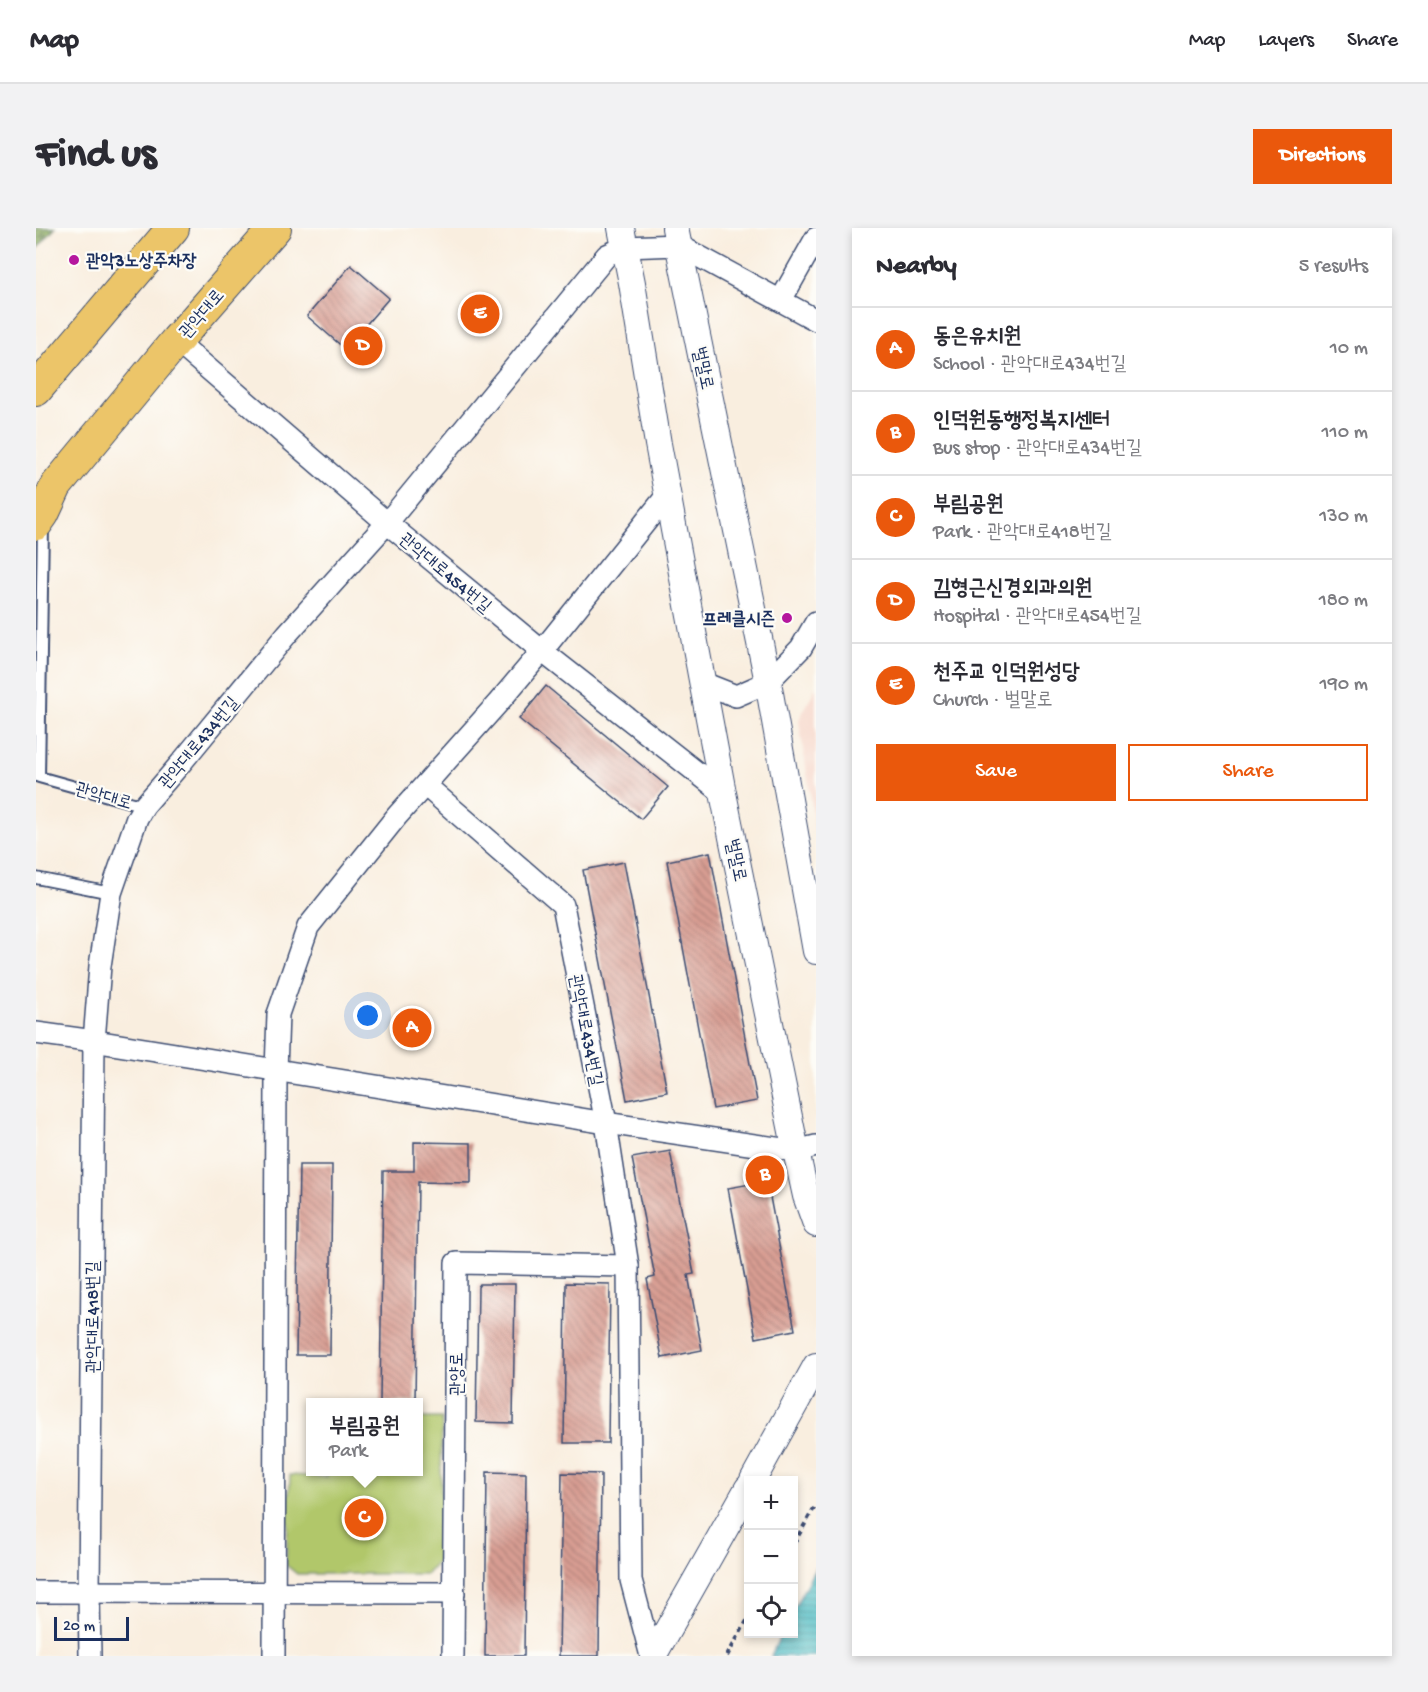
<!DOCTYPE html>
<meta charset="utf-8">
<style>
:root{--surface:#fff;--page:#f2f2f3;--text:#2b2b33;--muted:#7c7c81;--line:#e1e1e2;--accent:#ea580c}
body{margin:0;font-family:"Gochi Hand","Poor Story",sans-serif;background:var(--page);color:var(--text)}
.controls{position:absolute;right:18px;bottom:18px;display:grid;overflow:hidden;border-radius:0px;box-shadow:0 3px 9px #0003}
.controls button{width:54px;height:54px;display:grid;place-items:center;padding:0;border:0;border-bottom:2px solid var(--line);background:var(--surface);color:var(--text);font:30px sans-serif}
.scale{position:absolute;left:18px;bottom:15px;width:75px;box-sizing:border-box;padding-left:6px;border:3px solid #1b2f5e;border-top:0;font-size:16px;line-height:21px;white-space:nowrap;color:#1b2f5e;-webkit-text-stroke:4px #fdfcf7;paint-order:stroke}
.you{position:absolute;left:332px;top:788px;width:21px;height:21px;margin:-15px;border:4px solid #fff;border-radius:50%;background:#1a73e8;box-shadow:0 0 0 9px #1a73e833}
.badge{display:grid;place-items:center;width:39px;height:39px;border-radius:50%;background:var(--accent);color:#fff;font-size:20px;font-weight:700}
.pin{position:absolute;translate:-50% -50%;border:3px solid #fff;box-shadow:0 2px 6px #0006}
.popup{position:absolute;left:270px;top:1170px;width:117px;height:78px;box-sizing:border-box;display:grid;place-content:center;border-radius:0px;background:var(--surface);filter:drop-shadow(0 2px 4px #0005);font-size:20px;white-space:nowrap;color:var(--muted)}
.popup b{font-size:22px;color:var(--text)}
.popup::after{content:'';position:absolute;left:50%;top:100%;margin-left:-12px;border:12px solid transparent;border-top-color:var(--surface)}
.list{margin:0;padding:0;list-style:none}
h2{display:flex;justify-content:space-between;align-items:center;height:78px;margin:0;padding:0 24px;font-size:26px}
h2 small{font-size:20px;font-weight:400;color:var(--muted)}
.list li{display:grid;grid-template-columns:39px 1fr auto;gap:18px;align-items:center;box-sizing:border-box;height:84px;padding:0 24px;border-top:2px solid var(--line)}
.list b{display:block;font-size:22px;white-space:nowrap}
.list p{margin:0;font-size:20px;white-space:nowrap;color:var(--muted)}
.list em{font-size:20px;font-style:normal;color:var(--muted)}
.actions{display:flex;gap:12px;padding:18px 24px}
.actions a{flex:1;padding:14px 0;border:2px solid var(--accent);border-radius:0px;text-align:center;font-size:21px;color:var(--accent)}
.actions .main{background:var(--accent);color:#fff}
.icon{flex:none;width:33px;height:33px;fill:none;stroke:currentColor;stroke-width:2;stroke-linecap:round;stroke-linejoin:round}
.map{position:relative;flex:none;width:780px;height:1428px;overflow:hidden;border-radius:0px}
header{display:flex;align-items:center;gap:36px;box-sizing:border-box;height:84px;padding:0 30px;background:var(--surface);border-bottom:2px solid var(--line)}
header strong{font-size:28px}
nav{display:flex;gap:33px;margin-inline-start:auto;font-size:21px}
.intro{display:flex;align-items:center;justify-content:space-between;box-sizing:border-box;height:144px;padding:0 36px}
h1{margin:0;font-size:42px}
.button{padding:15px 27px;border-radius:0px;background:var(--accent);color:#fff;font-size:21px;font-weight:700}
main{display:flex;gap:36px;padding:0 36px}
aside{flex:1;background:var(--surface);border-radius:0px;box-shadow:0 3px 9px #0003}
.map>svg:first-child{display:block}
.built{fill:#f6d2c4}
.green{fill:#b1c76b;stroke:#667b64;stroke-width:1.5}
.forest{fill:url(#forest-firs);stroke:#546e5e;stroke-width:1.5}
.water{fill:url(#water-rules);stroke:#347590;stroke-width:1.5}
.building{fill:url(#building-back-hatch)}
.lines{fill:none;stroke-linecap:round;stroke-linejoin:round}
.service-casing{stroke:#3c4c71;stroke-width:14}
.minor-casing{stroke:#3c4c71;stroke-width:24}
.tertiary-casing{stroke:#3c4c71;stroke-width:28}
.primary-casing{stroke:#3c4c71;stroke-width:34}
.path{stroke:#3c4c71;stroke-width:4;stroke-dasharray:4.5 4.5;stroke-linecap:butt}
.service{stroke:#fff;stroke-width:10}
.minor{stroke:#fff;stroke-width:21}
.tertiary{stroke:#fff;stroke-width:26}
.primary{stroke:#ecc569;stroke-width:32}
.poi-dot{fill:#b5179e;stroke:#fdfcf7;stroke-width:2}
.labels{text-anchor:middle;stroke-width:4.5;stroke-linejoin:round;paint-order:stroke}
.poi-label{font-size:18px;font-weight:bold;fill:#1b2f5e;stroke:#fdfcf7;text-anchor:start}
.street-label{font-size:18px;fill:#1b2f5e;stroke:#fdfcf7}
</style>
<header>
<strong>Map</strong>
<nav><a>Map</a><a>Layers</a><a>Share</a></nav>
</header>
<div class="intro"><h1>Find us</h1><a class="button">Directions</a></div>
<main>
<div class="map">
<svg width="780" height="1428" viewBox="0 0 780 1428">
<defs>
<pattern id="forest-firs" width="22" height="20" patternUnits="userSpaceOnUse" patternTransform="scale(1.5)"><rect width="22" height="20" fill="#8cac5f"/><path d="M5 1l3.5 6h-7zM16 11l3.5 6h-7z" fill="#728c52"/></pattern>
<pattern id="water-rules" width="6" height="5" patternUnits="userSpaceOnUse" patternTransform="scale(1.5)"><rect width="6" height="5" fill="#4cbbc2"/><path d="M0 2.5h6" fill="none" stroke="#3e98a1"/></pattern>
<pattern id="building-back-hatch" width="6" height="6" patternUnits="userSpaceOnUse" patternTransform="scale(1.5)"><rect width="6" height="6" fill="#d89d92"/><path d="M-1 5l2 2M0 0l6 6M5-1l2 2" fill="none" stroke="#ae807a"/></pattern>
</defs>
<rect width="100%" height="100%" fill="#fdfcf7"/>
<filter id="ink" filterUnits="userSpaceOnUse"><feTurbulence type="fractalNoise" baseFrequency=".0167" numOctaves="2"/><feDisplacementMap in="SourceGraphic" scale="12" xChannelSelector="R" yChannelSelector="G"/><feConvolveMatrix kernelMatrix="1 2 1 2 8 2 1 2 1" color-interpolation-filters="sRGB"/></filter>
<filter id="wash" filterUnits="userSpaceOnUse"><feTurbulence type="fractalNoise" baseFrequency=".008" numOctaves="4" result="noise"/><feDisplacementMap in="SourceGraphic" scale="24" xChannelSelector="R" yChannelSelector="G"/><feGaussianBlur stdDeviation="1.35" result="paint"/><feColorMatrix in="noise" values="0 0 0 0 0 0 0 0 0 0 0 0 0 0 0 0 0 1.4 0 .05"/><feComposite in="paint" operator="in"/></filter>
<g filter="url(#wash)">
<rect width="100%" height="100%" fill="#f9eedf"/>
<path class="built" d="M780,459v147l-17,-114z"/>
<path class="green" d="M382,1190h24l-2,141 -13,15h-130l-11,-9 4,-90 37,2v-5h91z"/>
<path class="forest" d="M0,0h19l-19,22z"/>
<path class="water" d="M780,1339v89h-45l10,-22h13v-26z"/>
<g id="blocks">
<g class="building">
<path d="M315,37l38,33 -44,51 -38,-33z"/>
<path d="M510,458l122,101 -27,32 -122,-100z"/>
<path d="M674,624l47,249 -44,8 -46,-248z"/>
<path d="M588,634l43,230 -40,8 -44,-230z"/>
<path d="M378,914l57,1v40l-53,-1 -3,220h-35l3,-231h31z"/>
<path d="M634,923l24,123 -6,1 14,75 -40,8 -15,-79 8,-2 -23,-119z"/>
<path d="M263,937h33l-2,190h-34z"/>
<path d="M731,953l28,149 -39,8 -28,-150z"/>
<path d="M530,1055l44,1 -2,159h-44z"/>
<path d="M444,1056h35l-2,139 -37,-1 2,-135z"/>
<path d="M451,1244l39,1 -2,183h-39z"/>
<path d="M526,1245l39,1 -2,182h-40z"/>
</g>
</g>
</g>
<g filter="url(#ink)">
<use href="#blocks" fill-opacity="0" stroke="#3c4c71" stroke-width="1.5"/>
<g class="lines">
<defs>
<g id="service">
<path d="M7,298l-4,251 105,29"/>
<path d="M0,650l75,15"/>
</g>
<g id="minor">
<path d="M745,72l35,-62"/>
<path d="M140,113l211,182 155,128 181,142"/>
<path d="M667,455l33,13 32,-14 33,-34 15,-26"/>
<path d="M389,557l138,120 43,218 22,143 3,314 20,76"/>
<path d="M0,805l58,8 512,82 190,28 20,-5"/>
<path d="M0,1364l418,1"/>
<path d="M54,1428l-1,-64 5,-551 6,-75 11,-73 26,-75 7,-12 37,-43 106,-129 100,-111 220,-268 18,-8 53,-2 138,75"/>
<path d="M238,1428l2,-585 2,-57 30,-87 89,-111 101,-113 44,-52 126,-157"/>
<path d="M417,1428l3,-393 172,3"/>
</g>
<g id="tertiary">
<path d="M585,0l11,55 26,161 65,349 73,358 10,45 10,28"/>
<path d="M639,0l93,454 48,269"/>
<path d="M717,1252l63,-114"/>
<path d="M617,1428l95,-168"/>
</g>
<g id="primary">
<path d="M0,162l137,-162"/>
<path d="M0,296l7,-10 13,-28 120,-145 99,-113"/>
</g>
</defs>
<use href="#service" class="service-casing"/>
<use href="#minor" class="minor-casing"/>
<use href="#tertiary" class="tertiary-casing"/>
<use href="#primary" class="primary-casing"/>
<g class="path">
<path d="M758,1315l22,-38"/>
<path d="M691,1428l21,-37"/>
</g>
<use href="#service" class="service"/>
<use href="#minor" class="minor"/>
<use href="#tertiary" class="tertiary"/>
<use href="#primary" class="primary"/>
</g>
</g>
<g class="poi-dot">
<circle cx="38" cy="32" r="6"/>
<circle cx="751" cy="390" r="6"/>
</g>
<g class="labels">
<g class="poi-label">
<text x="50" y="38">관악3노상주차장</text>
<text x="739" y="396" text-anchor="end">프레클시즌</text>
</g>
<g class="street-label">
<text transform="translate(165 85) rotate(-49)" y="6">관악대로</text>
<text transform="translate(668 140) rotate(78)" y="6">벌말로</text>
<text transform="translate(410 344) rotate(40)" y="6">관악대로454번길</text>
<text transform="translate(162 514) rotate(-50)" y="6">관악대로434번길</text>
<text transform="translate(68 567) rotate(16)" y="6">관악대로</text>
<text transform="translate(701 632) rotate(78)" y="6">벌말로</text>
<text transform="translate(551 802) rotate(79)" y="6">관악대로434번길</text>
<text transform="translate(56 1089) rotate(-90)" y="6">관악대로418번길</text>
<text transform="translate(420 1146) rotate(-90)" y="6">관양로</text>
</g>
</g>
</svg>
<div class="controls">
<button>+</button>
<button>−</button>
<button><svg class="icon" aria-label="locate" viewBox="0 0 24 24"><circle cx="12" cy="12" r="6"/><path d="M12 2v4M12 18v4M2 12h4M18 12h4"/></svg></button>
</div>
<div class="scale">20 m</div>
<div class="you"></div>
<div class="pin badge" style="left:376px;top:800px">A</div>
<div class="pin badge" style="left:729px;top:947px">B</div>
<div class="pin badge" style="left:328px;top:1290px">C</div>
<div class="popup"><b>부림공원</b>Park</div>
<div class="pin badge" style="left:327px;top:118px">D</div>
<div class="pin badge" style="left:444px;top:86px">E</div>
</div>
<aside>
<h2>Nearby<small>5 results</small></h2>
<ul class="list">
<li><span class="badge">A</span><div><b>동은유치원</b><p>School · 관악대로434번길</p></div><em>10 m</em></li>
<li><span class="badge">B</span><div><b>인덕원동행정복지센터</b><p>Bus stop · 관악대로434번길</p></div><em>110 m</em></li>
<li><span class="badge">C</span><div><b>부림공원</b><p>Park · 관악대로418번길</p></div><em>130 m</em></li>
<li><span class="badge">D</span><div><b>김형근신경외과의원</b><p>Hospital · 관악대로454번길</p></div><em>180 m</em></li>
<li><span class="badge">E</span><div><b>천주교 인덕원성당</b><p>Church · 벌말로</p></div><em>190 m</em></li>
</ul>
<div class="actions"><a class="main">Save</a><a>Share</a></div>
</aside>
</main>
